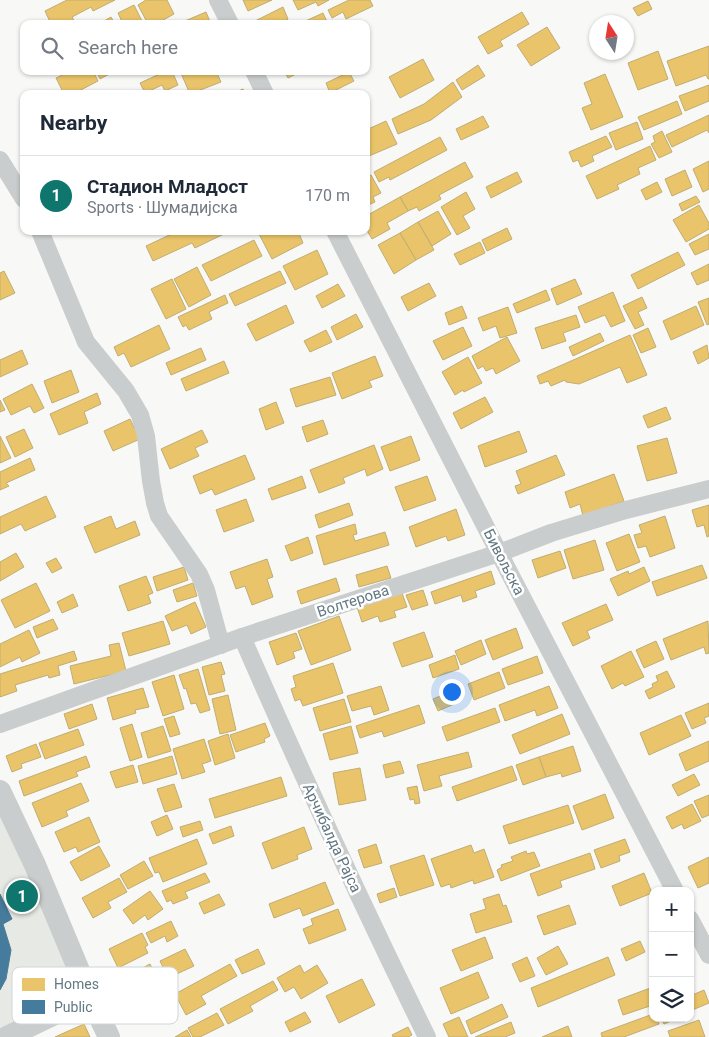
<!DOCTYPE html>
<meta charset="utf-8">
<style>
:root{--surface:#fff;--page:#f2f2f3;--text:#1f2937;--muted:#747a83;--line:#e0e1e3;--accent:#0f766e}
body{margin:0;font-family:Roboto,sans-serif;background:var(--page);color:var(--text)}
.controls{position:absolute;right:15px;bottom:15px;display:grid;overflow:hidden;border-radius:10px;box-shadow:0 1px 4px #0004}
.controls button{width:45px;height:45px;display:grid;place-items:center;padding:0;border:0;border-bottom:1px solid var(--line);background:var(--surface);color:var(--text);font:25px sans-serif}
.compass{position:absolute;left:589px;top:15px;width:45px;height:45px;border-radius:50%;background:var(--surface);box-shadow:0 1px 4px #0004;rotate:348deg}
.you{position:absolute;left:451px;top:691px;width:18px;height:18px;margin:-12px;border:4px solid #fff;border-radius:50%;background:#1a73e8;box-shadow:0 0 0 8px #1a73e833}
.badge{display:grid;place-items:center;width:32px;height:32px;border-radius:50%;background:var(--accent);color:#fff;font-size:16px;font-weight:700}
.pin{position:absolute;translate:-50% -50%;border:2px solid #fff;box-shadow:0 1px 5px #0006}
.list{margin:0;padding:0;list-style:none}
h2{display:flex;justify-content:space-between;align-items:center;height:65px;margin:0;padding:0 20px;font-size:21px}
h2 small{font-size:16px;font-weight:400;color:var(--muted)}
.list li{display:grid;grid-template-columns:32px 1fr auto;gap:15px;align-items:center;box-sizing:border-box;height:80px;padding:0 20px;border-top:1px solid var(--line)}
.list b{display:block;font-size:19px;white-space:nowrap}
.list p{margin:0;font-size:16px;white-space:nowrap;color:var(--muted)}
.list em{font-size:16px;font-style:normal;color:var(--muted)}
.icon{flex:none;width:28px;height:28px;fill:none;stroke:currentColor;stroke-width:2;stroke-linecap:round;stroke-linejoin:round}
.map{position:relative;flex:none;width:709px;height:1037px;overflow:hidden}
.search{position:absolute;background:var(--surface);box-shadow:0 1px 4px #0004;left:20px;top:20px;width:350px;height:55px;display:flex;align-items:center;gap:12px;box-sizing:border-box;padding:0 18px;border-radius:10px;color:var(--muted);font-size:19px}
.panel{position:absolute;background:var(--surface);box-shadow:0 1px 4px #0004;left:20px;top:90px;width:350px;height:145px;border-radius:10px}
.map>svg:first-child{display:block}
.green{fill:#e7eae4}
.homes{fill:#e9c46a;stroke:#c0ad72}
.public{fill:#457b9d;stroke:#4e7a95}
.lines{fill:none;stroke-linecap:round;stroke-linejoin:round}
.minor{stroke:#cacdcd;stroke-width:18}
.tertiary{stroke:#cacdcd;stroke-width:22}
.labels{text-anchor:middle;stroke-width:5;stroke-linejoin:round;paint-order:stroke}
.street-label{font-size:15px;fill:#627883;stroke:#fff}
.key{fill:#fff;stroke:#d0d6da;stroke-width:1}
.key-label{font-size:14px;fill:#627883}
</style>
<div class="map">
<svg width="709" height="1037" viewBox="0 0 709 1037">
<rect width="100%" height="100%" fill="#f8f8f7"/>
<path class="green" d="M0,794l90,203 -90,40z"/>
<g class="homes">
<path d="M67,0h48l-22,11 -2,-4 -19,10 4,7h-25l-6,-13z"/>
<path d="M146,0h21l7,14 -18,10h-8l-10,-19z"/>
<path d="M243,0h29l-24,11z"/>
<path d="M293,0h36l-11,6 -2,-4 -18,8z"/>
<path d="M349,0h21l3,6 -27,13 -3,-7 -11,6 -4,-8z"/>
<path d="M648,1l4,8 -14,7 -5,-8z"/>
<path d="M134,5l8,16 -5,3h-14l-5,-11z"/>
<path d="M283,7l5,12 -9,5h-25l-1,-2z"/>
<path d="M206,12l5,12h-33z"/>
<path d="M522,12l7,12 -29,17 3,5 -15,8 -10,-17z"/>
<path d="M323,13l5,11h-29z"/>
<path d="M111,17l4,7h-16z"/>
<path d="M547,27l13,21 -29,18 -14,-21z"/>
<path d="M709,46v33h-1l-2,-4 -30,11 -9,-25z"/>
<path d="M658,51l10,28 -30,11 -10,-27z"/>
<path d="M423,59l11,21 -34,18 -11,-21z"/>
<path d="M478,65l7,11 -23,14 -6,-10z"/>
<path d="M71,71h22l5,10 -25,13h-9l-8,-16z"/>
<path d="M96,71h19l-15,8z"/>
<path d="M166,71h6l6,14 -13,6 -3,-6 -17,8 -5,-10z"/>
<path d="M180,71h36l5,11 -31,12z"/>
<path d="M284,71h18l-14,7z"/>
<path d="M349,72l5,9 -24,12 -4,-10z"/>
<path d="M605,74l18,43 -32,13 -9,-22 10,-4 -8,-21z"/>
<path d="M453,82l9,15 -31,23 -33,14 -6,-15 32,-15z"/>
<path d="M709,85v16l-24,10 -6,-15z"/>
<path d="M243,89l2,5h-14z"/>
<path d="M677,101l5,13 -38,16 -6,-13z"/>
<path d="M709,115v18l-2,-3 -35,17 -6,-12z"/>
<path d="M483,116l6,11 -28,13 -5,-11z"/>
<path d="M386,121l11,23 -28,12 -3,-7v-19z"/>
<path d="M637,122l6,17 -27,11 -7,-17z"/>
<path d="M662,131l10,21 -13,6 -8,-14 4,-2 -2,-6z"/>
<path d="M606,136l6,11 -20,9 2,5 -13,6 -3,-7 -5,2 -4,-10z"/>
<path d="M440,137l7,13 -57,30 -1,-3 -10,5 -5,-10z"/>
<path d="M650,146l6,14 -18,8 2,6 -23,11 2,4 -22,10 -11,-23z"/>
<path d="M709,161v28l-6,3 -10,-23z"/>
<path d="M465,162l8,15 -34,18 2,4 -22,12 -2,-4 -9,4 -8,-14z"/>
<path d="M685,170l7,17 -20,9 -7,-17z"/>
<path d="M517,172l5,10 -31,16 -5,-11z"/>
<path d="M371,175l10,18 -8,4 2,5 -9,4v-29z"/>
<path d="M657,182l5,10 -16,8 -5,-10z"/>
<path d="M466,192l9,17 -12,7 7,12 -13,7 -16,-28z"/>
<path d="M696,196l4,6 -18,9 -3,-7z"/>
<path d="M400,197l8,14 -21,12 3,6 -18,10 -6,-10v-13z"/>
<path d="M699,205l10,18v6l-23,13 -13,-22z"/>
<path d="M438,211l13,23 -19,12 -14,-24z"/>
<path d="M418,222l16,28 -18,10 -16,-27z"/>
<path d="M507,228l5,11 -25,12 -5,-11z"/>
<path d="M178,231h52l-35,17 -3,-5 -39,18 -7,-15z"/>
<path d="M265,231h33l5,12 -31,16 -13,-25z"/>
<path d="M400,233l16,27 -22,14 -16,-29z"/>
<path d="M709,234v15l-14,6 -6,-11z"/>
<path d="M254,240l8,16 -51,25 -9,-16z"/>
<path d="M480,242l5,11 -25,12 -6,-11z"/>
<path d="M317,250l11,24 -33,16 -12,-24z"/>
<path d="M678,252l7,13 -47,24 -7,-14z"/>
<path d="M709,264v16l-12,5 -6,-12z"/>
<path d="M197,267l14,28 -22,12 -15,-28z"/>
<path d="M4,271l11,22 -15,7v-27z"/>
<path d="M280,271l6,12 -51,23 -6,-12z"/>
<path d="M172,279l14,30 -20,10 -15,-30z"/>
<path d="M575,279l7,15 -25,11 -6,-16z"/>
<path d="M429,283l7,13 -28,15 -7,-14z"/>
<path d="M338,284l7,12 -23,12 -6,-12z"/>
<path d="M546,290l4,10 -33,13 -4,-9z"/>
<path d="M613,292l12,29 -14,6 -6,-12 -20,8 -7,-16z"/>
<path d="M225,295l3,8 -19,9 3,7 -23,11 -3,-5 -3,2 -5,-10z"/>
<path d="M642,297l5,11 -9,4 6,13 -9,4 -12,-23z"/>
<path d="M709,298v26l-2,1 -9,-23z"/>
<path d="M286,305l8,18 -38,18 -9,-17z"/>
<path d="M462,306l5,12 -18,7 -4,-12z"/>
<path d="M696,306l8,19 -33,15 -8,-19z"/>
<path d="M508,307l9,26 -17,5 -4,-12 -13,5 -5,-13z"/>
<path d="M356,314l7,13 -26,13 -6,-13z"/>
<path d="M576,315l4,12 -17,6 3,8 -24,8 -7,-21z"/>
<path d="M159,325l11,24 -39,18 -7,-14 -6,3 -4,-9z"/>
<path d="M463,327l9,19 -29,14 -10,-19z"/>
<path d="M648,328l8,19 -15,6 -8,-18z"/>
<path d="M326,330l6,12 -22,10 -6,-11z"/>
<path d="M600,333l4,8 -31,15 -4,-9z"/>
<path d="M630,335l17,40 -20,8 -7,-16 -41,17 -13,-2 -1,-2 -14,6 -3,-5 -8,3 -3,-8z"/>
<path d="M507,337l13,24 -24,13 -3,-6 -7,3 -3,-5 -5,3 -6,-13z"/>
<path d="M707,345l2,13 -11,6 -5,-12z"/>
<path d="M201,348l5,12 -35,15 -5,-12z"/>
<path d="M22,350l6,14 -28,13v-17z"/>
<path d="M375,356l8,20 -14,5 3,6 -30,12 -10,-26z"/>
<path d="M468,357l14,26 -18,9 -1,-2 -8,5 -13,-23z"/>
<path d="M224,361l5,12 -43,18 -5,-12z"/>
<path d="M71,370l8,22 -27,11 -8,-22z"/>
<path d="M330,377l6,18 -40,12 -6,-18z"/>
<path d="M32,384l12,24 -10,5 -4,-7 -19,9 -8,-16z"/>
<path d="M97,393l4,11 -17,8 4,11 -29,12 -9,-21z"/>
<path d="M485,397l8,15 -32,17 -8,-16z"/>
<path d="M0,400l5,10 -5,2z"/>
<path d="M276,402l8,21 -18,7 -7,-21z"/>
<path d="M666,407l5,12 -23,9 -5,-12z"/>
<path d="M130,419l10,20 -27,12 -9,-20z"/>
<path d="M323,420l5,14 -21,8 -5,-15z"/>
<path d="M24,429l9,19 -18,9 -9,-20z"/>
<path d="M202,430l6,12 -13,6 4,8 -29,13 -9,-20z"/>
<path d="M519,431l8,21 -42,15 -7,-21z"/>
<path d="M0,436l11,22 -11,5z"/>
<path d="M411,436l9,24 -30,11 -9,-24z"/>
<path d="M667,438l10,35 -30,8 -10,-35z"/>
<path d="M374,445l9,24 -16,7 -2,-7 -22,9 2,5 -26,10 -9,-23z"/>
<path d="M245,455l10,24 -40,16 -3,-6 -12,5 -7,-18z"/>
<path d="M556,455l9,20 -47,19 -3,-8 6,-2 -5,-13z"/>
<path d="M30,458l5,12 -29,13 3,3 -9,4v-18z"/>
<path d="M614,474l10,27 -41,15 -3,-12 -10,4 -5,-16z"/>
<path d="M302,476l4,12 -34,12 -4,-11z"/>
<path d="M427,476l9,24 -32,11 -9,-24z"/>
<path d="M46,496l10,21 -31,14 -4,-7 -21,10v-17z"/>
<path d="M246,499l8,22 -30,11 -8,-22z"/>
<path d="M349,503l4,12 -34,13 -4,-13z"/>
<path d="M709,505v31l-2,1 -3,-12 -7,2 -5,-17z"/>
<path d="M456,509l9,26 -17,6 -2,-5 -30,11 -7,-20z"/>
<path d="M111,516l5,13 19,-8 5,14 -45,18 -11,-26z"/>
<path d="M665,516l10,32 -25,9 -4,-11 -8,2 -4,-13 8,-2 -3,-8z"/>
<path d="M355,524l2,10 -4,1 2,6 30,-9 4,13 -65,20 -8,-29z"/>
<path d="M629,534l11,28 -23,9 -11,-28z"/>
<path d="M308,537l5,16 -22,8 -6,-15z"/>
<path d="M595,540l9,30 -31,9 -9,-29z"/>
<path d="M560,551l6,17 -28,10 -6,-18z"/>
<path d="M16,553l8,14 -24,14v-19z"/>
<path d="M56,558l6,10 -10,5 -6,-10z"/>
<path d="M267,559l6,18 -6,2 6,18 -21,8 -7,-19 -9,3 -6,-17z"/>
<path d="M702,565l5,13 -50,18 -5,-14z"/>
<path d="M387,566l4,12 -32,9 -3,-12z"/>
<path d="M184,567l4,13 -31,11 -4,-14z"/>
<path d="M644,567l6,14 -32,15 -8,-17 18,-8 1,3z"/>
<path d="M491,571l4,13 -20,7 2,6 -14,5 -2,-7 -26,9 -4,-12z"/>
<path d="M146,576l7,17 -5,2 3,8 -23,8 -9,-25z"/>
<path d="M336,578l4,13 -39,13 -4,-13z"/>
<path d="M36,583l14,28 -35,17 -14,-28z"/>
<path d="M193,583l4,13 -20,6 -4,-12z"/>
<path d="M423,590l5,15 -16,5 -6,-15z"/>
<path d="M402,593l5,14 -13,4 2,6 -16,5 -2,-6 -16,6 -5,-15z"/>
<path d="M73,594l5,12 -16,7 -5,-11z"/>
<path d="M195,602l11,25 -15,7 -4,-9 -15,6 -7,-15z"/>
<path d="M606,604l7,16 -26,11 3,7 -17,8 -11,-23z"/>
<path d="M339,616l12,34 -40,15 -13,-34z"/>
<path d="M53,619l5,10 -21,9 -4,-11z"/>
<path d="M163,621l7,23 -41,12 -7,-23z"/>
<path d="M708,621l1,32 -3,1 -2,-7 -33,13 -8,-21z"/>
<path d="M516,628l7,20 -30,12 -8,-20z"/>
<path d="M29,630l11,23 -18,9 -2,-5 -20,10v-23z"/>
<path d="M424,632l9,25 -31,10 -9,-24z"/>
<path d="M296,633l6,16 -9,3 2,6 -18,7 -8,-23z"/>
<path d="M481,640l5,14 -25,11 -6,-14z"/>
<path d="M656,641l8,18 -20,9 -8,-18z"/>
<path d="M119,643l7,28 -52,13 -4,-18 41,-10 -2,-11z"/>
<path d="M74,651l3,9 -19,6 2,9 -11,3 -1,-3 -33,10 2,6 -17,6v-23z"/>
<path d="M631,651l13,26 -19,9 -2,-3 -11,6 -11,-23z"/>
<path d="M455,655l4,14 -26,9 -4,-13z"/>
<path d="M537,656l6,17 -35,12 -6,-16z"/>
<path d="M221,662l4,12 -4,1 4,16 -16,4 -7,-28z"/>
<path d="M333,663l10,30 -40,13 -3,-7 -5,2 -4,-12 5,-2 -3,-11z"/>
<path d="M198,669l12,41 -10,3 -4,-10 -5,1 -5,-16 -2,1 -5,-14z"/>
<path d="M667,671l8,16 -26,12 -4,-8 8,-4 -1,-3 6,-3 -2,-5z"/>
<path d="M499,672l6,16 -31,12 -6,-16z"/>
<path d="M174,675l10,34 -21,7 -11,-34z"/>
<path d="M381,686l8,24 -15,5 -3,-9 -19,5 -5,-15z"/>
<path d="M549,686l9,22 -21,8 -2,-6 -30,11 -6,-16z"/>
<path d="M143,688l6,19 -14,3 1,3 -23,7 -6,-22z"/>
<path d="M454,690l5,12 -21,9 -5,-12z"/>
<path d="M228,695l8,35 -16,4 -8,-35z"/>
<path d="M344,699l7,23 -31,9 -7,-23z"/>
<path d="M709,703v13l-5,2 2,5 -14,6 -7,-16z"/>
<path d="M92,704l5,15 -28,10 -5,-15z"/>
<path d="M419,705l6,18 -41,14 -2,-6 -22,7 -4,-12z"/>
<path d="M495,708l5,14 -53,19 -5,-14z"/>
<path d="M562,714l8,20 -50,20 -8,-19z"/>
<path d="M681,715l10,21 -42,19 -9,-22z"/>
<path d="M174,716l6,18 -10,3 -6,-18z"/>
<path d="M265,723l5,13 -6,3 1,3 -29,10 -6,-17z"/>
<path d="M132,724l10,33 -12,4 -10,-33z"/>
<path d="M163,726l8,25 -23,7 -7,-25z"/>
<path d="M351,726l7,27 -28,7 -7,-26z"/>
<path d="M78,729l6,16 -39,14 -6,-16z"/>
<path d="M228,734l7,24 -20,7 -7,-24z"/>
<path d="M204,739l7,22 -9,3 3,8 -23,7 -9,-30z"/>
<path d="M709,741v20l-23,10 -7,-17z"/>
<path d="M36,744l5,13 -20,7 1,4 -10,4 -6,-16z"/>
<path d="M573,746l8,25 -19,6 -1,-4 -15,4 -7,-20z"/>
<path d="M468,752l4,15 -33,9 3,10 -18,5 -7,-26z"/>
<path d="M86,756l4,11 -14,5 2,4 -54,20 -5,-15z"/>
<path d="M172,756l5,18 -34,10 -5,-18z"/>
<path d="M539,757l7,20 -23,8 -7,-20z"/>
<path d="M400,761l4,12 -18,5 -3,-13z"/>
<path d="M133,765l5,17 -22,6 -6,-16z"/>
<path d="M512,766l5,14 -60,21 -5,-14z"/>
<path d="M360,768l6,32 -27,5 -6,-32z"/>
<path d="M694,774l6,11 -22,11 -6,-11z"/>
<path d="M281,777l6,19 -72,22 -6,-19z"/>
<path d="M81,783l8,18 -23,10 2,5 -26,11 -10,-24z"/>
<path d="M174,784l8,23 -17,5 -8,-23z"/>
<path d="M417,786l3,17 -5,1 -1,-5 -4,1 -3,-12z"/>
<path d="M605,794l9,24 -32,12 -9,-24z"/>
<path d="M709,795v20l-7,3 -8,-17z"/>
<path d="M692,804l9,17 -17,8 -2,-5 -10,5 -6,-12z"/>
<path d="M568,805l6,18 -65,21 -6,-18z"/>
<path d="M167,815l6,14 -16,7 -6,-14z"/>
<path d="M89,817l11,25 -22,10 -2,-5 -12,5 -9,-20z"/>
<path d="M200,821l3,9 -20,7 -3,-10z"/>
<path d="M231,826l3,10 -21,8 -4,-10z"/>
<path d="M304,827l8,22 -15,6 1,4 -26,10 -10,-26z"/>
<path d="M197,839l10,25 -44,18 -4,-10 -4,1 -6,-15z"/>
<path d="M625,839l5,13 -11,4 1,5 -19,7 -7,-18z"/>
<path d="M376,844l6,19 -18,5 -6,-18z"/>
<path d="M471,845l3,8 10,-4 10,28 -20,7 -1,-4 -22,8 -1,-4 -9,3 -10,-28z"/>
<path d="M99,846l11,20 -29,15 -11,-19z"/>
<path d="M526,851l1,3 7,-2 6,14 -39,15 -4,-11 5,-3 -1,-2 12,-4 -2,-4z"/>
<path d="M590,853l5,16 -35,12 2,6 -24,9 -8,-22z"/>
<path d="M424,855l10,30 -34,11 -10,-30z"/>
<path d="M709,857v26l-11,5 -10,-21z"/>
<path d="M144,861l9,15 -25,13 -8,-14z"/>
<path d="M205,873l5,9 -25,10 3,6 -15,6 -2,-4 -4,2 -5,-11z"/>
<path d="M644,873l8,20 -32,13 -8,-20z"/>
<path d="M119,878l8,14 -19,10 3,6 -18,10 -11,-20z"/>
<path d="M325,882l9,22 -31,12 -3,-8 -26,10 -5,-14z"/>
<path d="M394,888l3,9 -17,6 -3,-9z"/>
<path d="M150,891l13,18 -15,11 -3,-5 -12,9 -10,-14z"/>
<path d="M219,894l6,11 -21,9 -5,-11z"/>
<path d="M499,894l4,12 3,-1 6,17 -36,11 -6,-19 16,-5 -3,-10z"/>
<path d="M569,905l7,19 -32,11 -7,-19z"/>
<path d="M338,909l8,21 -37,14 -6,-15 10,-4 -2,-6z"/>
<path d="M171,921l7,15 -11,6 -2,-6 -14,7 -5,-10z"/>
<path d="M142,933l6,12 -3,2 3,6 -30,15 -9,-19z"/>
<path d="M485,937l8,21 -32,13 -9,-21z"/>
<path d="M640,941l5,11 -19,9 -5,-12z"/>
<path d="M558,946l10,18 -22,11 -9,-17z"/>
<path d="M185,949l9,17 -26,12 -8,-17z"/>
<path d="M258,949l7,15 -23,10 -7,-14z"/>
<path d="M527,957l8,19 -15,6 -8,-18z"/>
<path d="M608,957l7,18 -77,32 -7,-19z"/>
<path d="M150,964l13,25 -15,8 -5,-12 -20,11 -7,-14z"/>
<path d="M230,964l7,12 -36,20 5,8 -20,11 -11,-21z"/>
<path d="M300,965l4,8 13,-8 11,18 -27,16 -7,-12 -9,5 -8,-14z"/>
<path d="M478,972l11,26 -38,16 -11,-26z"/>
<path d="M362,979l13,26 -36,18 -13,-27z"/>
<path d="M273,981l5,9 -28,16 3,5 -25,13 -8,-15z"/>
<path d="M653,987v18l-30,10 -5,-15z"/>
<path d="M704,990l5,13 -19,8v-15z"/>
<path d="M502,1004l6,13 -37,17 -5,-13z"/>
<path d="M305,1012l6,10 -21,10 -5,-10z"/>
<path d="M217,1013l7,12 -24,12h-7l-5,-9z"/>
<path d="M653,1014v4h4l2,6 -35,13h-22l-1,-4z"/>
<path d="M459,1017l9,20h-19l-6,-13z"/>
<path d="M661,1018h17l-14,6z"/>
<path d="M699,1020l6,17h-35l-2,-6z"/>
<path d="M511,1022l4,11 -10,4h-30z"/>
<path d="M84,1024l6,13h-35z"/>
<path d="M568,1026l4,11h-30z"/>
<path d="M408,1027l4,8 -4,2h-15l-1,-2z"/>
<path d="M187,1030l4,7h-16z"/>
</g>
<path class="public" d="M0,894l12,25 -9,5 8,26 -5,29 -6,11z"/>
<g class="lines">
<g class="minor">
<path d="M218,0l12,24"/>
<path d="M254,71l11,23"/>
<path d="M0,160l24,39"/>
<path d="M40,231l46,111 40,49 14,24 6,21 5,45 4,22 4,13 40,58 7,16 15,55"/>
<path d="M335,231l164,322 176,338"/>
<path d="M242,637c59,135 120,268 185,400"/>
<path d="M0,724l242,-87 257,-84 52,-20 75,-23 83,-21"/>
<path d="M690,919l19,36"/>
</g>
<g class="tertiary">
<path d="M0,791l35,74 55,132 19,40"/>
<path d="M7,1037l83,-40"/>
</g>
</g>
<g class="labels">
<g class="street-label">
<text transform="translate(504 562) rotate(63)" y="5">Бивољска</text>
<text transform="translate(353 601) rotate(-18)" y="5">Волтерова</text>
<text transform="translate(332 838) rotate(65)" y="5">Арчибалда Рајса</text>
</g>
</g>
<rect x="12" y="967" width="166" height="57" rx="8" class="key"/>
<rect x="22" y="978" width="23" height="13" fill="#e9c46a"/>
<rect x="22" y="1000" width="23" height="14" fill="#457b9d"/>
<g class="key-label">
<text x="54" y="989">Homes</text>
<text x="54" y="1012">Public</text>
</g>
</svg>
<div class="controls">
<button>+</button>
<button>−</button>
<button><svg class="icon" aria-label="layers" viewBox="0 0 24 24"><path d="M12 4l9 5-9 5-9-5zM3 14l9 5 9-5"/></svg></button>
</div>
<svg class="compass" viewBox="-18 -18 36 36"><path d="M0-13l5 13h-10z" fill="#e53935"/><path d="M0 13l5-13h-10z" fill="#747a83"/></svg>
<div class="you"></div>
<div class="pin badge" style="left:22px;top:896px">1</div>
<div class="search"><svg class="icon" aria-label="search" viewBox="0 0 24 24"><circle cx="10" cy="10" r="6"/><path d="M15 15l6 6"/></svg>Search here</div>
<section class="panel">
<h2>Nearby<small></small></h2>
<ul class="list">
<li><span class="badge">1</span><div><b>Стадион Младост</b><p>Sports · Шумадијска</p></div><em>170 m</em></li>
</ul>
</section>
</div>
